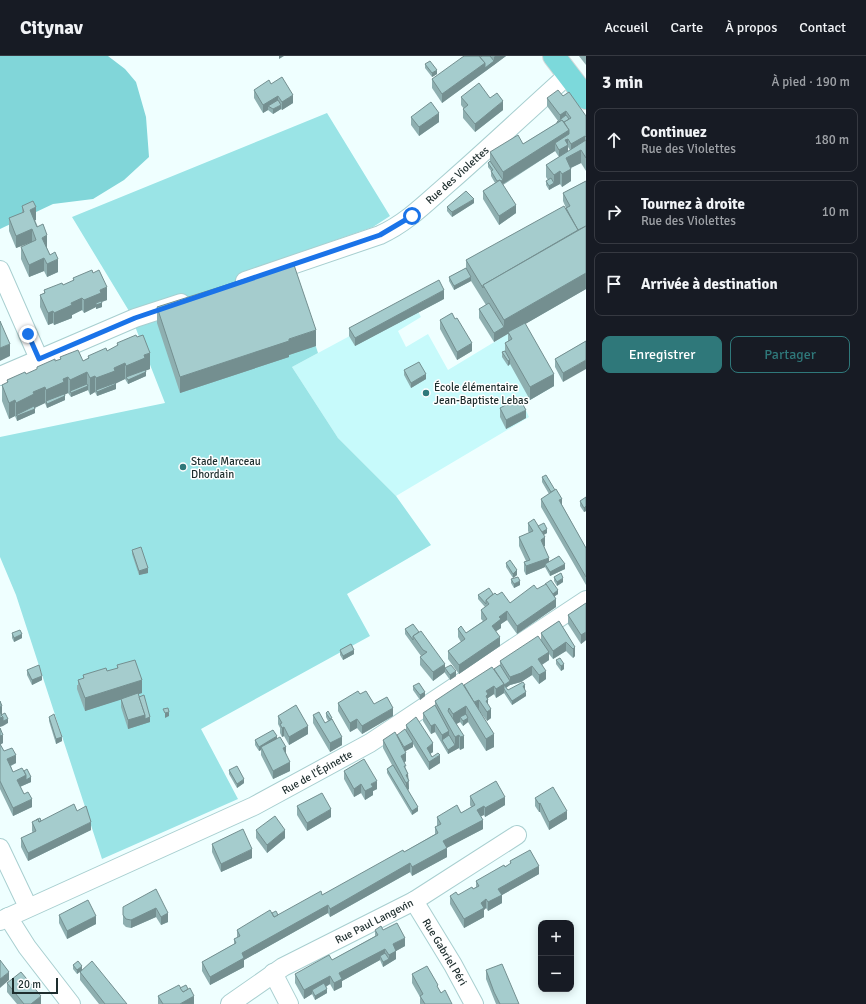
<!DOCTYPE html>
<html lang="fr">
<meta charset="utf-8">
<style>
:root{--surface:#171b24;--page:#20242c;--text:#f1f3f6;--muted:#9ea1a6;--line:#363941;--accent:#2f787a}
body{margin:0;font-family:Signika,sans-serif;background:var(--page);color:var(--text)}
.controls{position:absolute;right:12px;bottom:12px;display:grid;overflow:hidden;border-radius:8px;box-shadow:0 2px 10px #0003}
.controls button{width:36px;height:36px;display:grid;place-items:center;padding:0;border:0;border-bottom:1px solid var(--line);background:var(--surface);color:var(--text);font:20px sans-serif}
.scale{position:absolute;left:12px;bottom:10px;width:46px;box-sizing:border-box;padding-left:4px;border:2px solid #1d2d2d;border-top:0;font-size:11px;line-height:14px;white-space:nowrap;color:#1d2d2d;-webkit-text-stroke:3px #fff;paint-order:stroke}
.stop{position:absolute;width:12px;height:12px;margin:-9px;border:3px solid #1a73e8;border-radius:50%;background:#fff}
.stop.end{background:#1a73e8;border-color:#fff;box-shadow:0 1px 4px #0008}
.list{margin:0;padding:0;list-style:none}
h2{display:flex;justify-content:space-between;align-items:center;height:52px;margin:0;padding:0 16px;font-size:17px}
h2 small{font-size:13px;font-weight:400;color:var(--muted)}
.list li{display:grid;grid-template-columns:26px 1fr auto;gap:12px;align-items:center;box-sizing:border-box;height:64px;margin:0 8px 8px;padding:0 8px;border:1px solid var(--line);border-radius:8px}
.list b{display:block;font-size:15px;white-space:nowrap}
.list p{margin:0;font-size:13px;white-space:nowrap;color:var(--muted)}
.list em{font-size:13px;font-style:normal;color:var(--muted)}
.actions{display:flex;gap:8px;padding:12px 16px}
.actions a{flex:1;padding:9px 0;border:1px solid var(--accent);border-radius:8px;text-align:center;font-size:14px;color:var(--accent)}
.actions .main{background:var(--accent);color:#fff}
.icon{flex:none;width:22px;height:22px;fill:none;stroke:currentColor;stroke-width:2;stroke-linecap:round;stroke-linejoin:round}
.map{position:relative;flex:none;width:586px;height:948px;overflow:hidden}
header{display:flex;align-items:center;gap:24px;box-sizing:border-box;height:56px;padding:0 20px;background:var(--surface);border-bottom:1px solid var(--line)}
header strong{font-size:19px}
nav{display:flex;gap:22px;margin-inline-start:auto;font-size:14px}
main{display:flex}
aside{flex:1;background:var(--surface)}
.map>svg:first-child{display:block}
.built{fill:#c7fafb}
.green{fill:#9ae4e6}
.forest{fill:#81d6d9}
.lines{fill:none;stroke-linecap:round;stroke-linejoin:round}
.minor-casing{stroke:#a8cfd0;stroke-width:20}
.primary-casing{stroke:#d6d9d9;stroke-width:24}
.minor{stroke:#fff;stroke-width:18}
.primary{stroke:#7cd9db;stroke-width:22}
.wall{fill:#8eafb0;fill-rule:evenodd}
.shaded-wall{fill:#748f90}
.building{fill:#a5cccd;stroke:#748f90}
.route{stroke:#1a73e8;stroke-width:5}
.poi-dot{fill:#2f787a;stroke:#fff;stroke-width:1.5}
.labels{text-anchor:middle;stroke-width:3;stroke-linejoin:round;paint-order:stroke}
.street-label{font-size:11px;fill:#1d2d2d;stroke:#fff}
.poi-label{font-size:11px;fill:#1d2d2d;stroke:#fff;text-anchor:start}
</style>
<header>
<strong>Citynav</strong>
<nav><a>Accueil</a><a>Carte</a><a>À propos</a><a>Contact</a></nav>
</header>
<main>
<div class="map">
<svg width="586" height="948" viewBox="0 0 586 948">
<rect width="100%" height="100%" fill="#efffff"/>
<path class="built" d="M413,246l8,15 -23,14 8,16 22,-13 20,36 71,-43 35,59 -31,18 6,13 -133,79 -58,-58 -46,-71z"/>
<path class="green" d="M327,57l63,103 -17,11 -86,30 31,96 -26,14 46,71 58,58 35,49 -84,49 23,42 -169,93 37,70 -136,60 -86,-264 -16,-38v-120l165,-34 -36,-92 -57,-94z"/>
<path class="forest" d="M0,0h108l17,13 11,13 10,35 3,40 -25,23 -31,19 -40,5 -53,25z"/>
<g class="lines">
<defs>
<g id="minor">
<path d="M0,214l39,89"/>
<path d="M245,225l135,-46c27,-12 48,-34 70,-53 40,-35 79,-72 118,-107"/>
<path d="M0,320l135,-58 46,-15"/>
<path d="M0,792l28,59"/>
<path d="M414,845l39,64 21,39"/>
<path d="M8,861l19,30 44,57"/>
<path d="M0,865l254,-115 116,-63 216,-143"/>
<path d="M273,917l16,31"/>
<path d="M230,948l53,-37 131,-66 103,-66"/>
</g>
<path id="primary" d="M554,0l32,42"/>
</defs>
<use href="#minor" class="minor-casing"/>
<use href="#primary" class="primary-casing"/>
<use href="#minor" class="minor"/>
<use href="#primary" class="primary"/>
</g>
<g class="wall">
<path d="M482,0h24l-64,47 -10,-15v-9z"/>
<path d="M579,0h7v9z"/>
<path d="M425,8l12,10 -5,3 -7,-9z"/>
<path d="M271,28l22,19 -11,7 -1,-1 -8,5 -5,-4 -5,3 -9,-15v-8z"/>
<path d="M563,40l23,20v55l-5,-8 -10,5v13l-9,6 -2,-3 -11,6 -3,-5v-4l2,-1 -2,-3v-12l13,-8 -4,-6 -52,34 13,28 -17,12 -16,-26v-8l12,-8 -4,-7v-5l-3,-4v-4l2,-1v-10l33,-8 34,-21v-1l1,-1 -11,-15v-8zM568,91l2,3 -2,2z"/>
<path d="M461,41l29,1 13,12 -28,22 -12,-14v-9h1l-3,-4z"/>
<path d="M411,61l28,5 -20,14 -8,-11z"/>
<path d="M586,125v108l-61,35 29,62 -24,14 -20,-36 -2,2 -6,-9v-5l3,-1v-8l3,-2v-8l-14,9 -15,-24v-9l7,-4 -15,-24 -17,9 -5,-9v-4l17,-9v-8l100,-52 -3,-7v-8z"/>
<path d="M474,147l-22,14 -5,-6v-4z"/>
<path d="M22,150l14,14h-1l12,28 11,24 -11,5 -3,-6 -15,6 -8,-18v-12l11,-5 -16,6 -7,-17v-13l13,-5z"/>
<path d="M267,218l49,72 -27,9v2l-109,36 -23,-70v-16z"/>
<path d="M73,222l34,22 -5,2v5l-6,2v-2l-12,6 -2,-3 -10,5v3l-18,7 -1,-2 -5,2 -8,-18v-12l4,-2v-3l19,-5 10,-4z"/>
<path d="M444,243l-89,47 -6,-10v-8z"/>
<path d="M440,264l32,31 -15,9 -17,-31z"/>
<path d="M586,285l-23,41 -8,-15v-8z"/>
<path d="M117,287l33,26 -4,1v6l-18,8 -3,-5 -10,4 1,6 -19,7 -2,-4 -5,3 -2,-5 -17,7 -3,-4 -4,2 1,5 -18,8 -2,-5 -10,5v5l-18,8 -2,-5 -6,3 -7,-18v-16l5,-2v-3l19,-6 11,-4v-3l23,-7v-3l23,4 5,-3v-2l19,-5 10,-5z"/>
<path d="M404,314l22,9 -15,9 -7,-13z"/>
<path d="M500,352l26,10 -20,11 -6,-12z"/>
<path d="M542,421l20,28 24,43v37l-45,-78v-8l8,-5 -7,-12z"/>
<path d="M586,441v14l-2,1 -4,-6v-5z"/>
<path d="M528,467l10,3 9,7 -3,2 1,11h-1l5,16 16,7 -15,7 -5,-9 -19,8 -2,-4v-9l2,-1 -7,-15v-9l10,-4 -1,-2z"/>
<path d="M132,494l16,23 -9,2 -7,-21z"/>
<path d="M506,507l11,12 -4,3 -7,-11z"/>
<path d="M554,521l9,5 -6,4 -3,-5z"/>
<path d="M511,523l9,6 -6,3 -3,-5z"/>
<path d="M537,533l21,5 -3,2 1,11 -39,27 -10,-14 -6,4v4l-5,3 4,15 -41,28 -11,-15v-8l13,-9 -3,-5v-8l8,4 17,-12 -2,-2v-9l4,-3 -7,-8v-4l15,-1 4,1 13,8z"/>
<path d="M586,547v37l-5,4 -13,-20v-9z"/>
<path d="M559,565l16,26v9l-2,2 -7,-7 -13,8 -4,-5v6l-7,5 4,14 -7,5 -7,-9 -11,7 -11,3 -4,3 2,2 17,-1 -1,1 2,6 -14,9 -8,-12 -8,5 -2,-4 -6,4v7l3,13 -4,3 -9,-12 16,38 -8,4 -18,-29 -5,4 -3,-4 -4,2 8,24 -4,2 -1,-2 -11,6 -13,-22 -4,2 -8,-13v-8l12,-8v-4l59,-32 6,-4v-4l41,-21v-7z"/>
<path d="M413,568l32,48 -12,9 -13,-16v-8l1,-1 -16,-22v-5z"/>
<path d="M12,577l10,5 -8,4 -2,-4z"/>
<path d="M340,594l14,4 -11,6 -3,-5z"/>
<path d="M556,604l8,9 -3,2 -5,-7z"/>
<path d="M117,609l25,28 -4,1 12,28 -22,7 -7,-22v-8l-36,12 -8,-22v-4h1v-5l5,-1v-4l24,-4 10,-2z"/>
<path d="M445,612l11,8 -6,4 -5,-7z"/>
<path d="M27,614l15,10 -10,5 -5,-10z"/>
<path d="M413,630l12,10 -5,4 -7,-10z"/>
<path d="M360,638l14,10 19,12 -31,18 -5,-6 -7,4 -12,-21v-8z"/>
<path d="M326,657l6,6 10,26 -12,7 -17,-29v-8l12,8 3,-2 -2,-4z"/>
<path d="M278,660l30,18 -19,11 -5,-9 -2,1 -2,-4v-5l-2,-4z"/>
<path d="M49,661l13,24 -6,3 -7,-23z"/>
<path d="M406,669l27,27 -3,2 2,3 8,6 -11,7 -16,-26v3l-8,4 1,10 -2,2 2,6 2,5 1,15 -1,1 10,21 -6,4 -25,-42v-4l5,-4 -9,-17v-8l14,-4 9,-5z"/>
<path d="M0,672l3,15 -3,1 4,7 12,12 -5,3 2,6 18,10 -11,5 4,7 8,13 -19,9 -13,-27z"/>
<path d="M277,682l9,15 4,18 -17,8 -12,-24v-5l-2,1 -4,-6v-5z"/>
<path d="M229,714l15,13 -7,5 -8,-14z"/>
<path d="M344,715l33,18 -4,2v4l-8,5 -4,-7 -7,4 -10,-18z"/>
<path d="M470,740l35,9 -20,12 -1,-2 -3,1 2,13 -37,19 1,9 -35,19 -2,-4 -80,45 -2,-4 -84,47v7l-34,18 -8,-14v-9l32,-18v-5l3,-1v-8l35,-17 6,2 44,-20 82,-43 31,-18v-7l2,-1v-9l24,-4 10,-6 -1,-2z"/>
<path d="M535,742l32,21 -18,11 -9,-18h-1l-4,-6z"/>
<path d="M297,750l34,11 -24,14 -10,-16z"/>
<path d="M77,755l14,19 -63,31 -7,-14v-9l12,-5 -1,-2v-9l9,-1z"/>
<path d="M256,774l29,8 -18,15 -11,-15z"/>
<path d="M212,788l40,14 -31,14 -9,-20z"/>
<path d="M510,805l29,13 -37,21v8l-14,8 -2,-3 -2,2v7l-20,11 -14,-24v-8l8,-1 15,-6 3,-2v-6l34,-17z"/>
<path d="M156,833l12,33 -7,3 -5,-8 -25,11 -5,-1 -3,-3v-9z"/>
<path d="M59,859l37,9 -29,15 -8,-16z"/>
<path d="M375,874h8l22,16 -9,5v8l-13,8 -3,-7 -38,21v6l-8,4 -4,-7 -4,3 1,6 -12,7 -3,-6 -8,5 -9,-16v-9l37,-14 43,-24z"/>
<path d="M73,909l9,5 45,34h-28l-19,-24v-8l-3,2 -4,-5z"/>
<path d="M486,914l33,34h-23l-10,-25z"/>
<path d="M412,918l26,14 3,5 11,11h-32v-7l-8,-14z"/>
<path d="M7,927l34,21h-24l-10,-12z"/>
<path d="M180,932l8,1 6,15h-36v-8z"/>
</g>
<g class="shaded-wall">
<path d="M279,0h5l-5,3z"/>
<path d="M495,0h11l-12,9v-8z"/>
<path d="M494,5v4l-52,38v-9l43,-31z"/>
<path d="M437,14v4l-5,3v-4z"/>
<path d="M293,39v8l-11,7v-8z"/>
<path d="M278,40v8l-10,2v4l-5,3v-8z"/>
<path d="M503,45v9l-28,22v-8z"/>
<path d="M281,49v4l-8,5v-5z"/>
<path d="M566,55v8l-6,5v-9z"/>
<path d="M439,57v9l-20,14v-9z"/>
<path d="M569,74v10l-1,-1v14l-9,5v-8l-4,-7v8l-57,36v-4l5,-3v-8z"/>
<path d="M585,80v8l-14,8v-8z"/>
<path d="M581,94v13l-15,7v-12z"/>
<path d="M571,113v12l-9,6v-13z"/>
<path d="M560,115v13l-6,3v-12z"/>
<path d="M554,127v4l-5,3v-4z"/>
<path d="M474,143v4l-22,14v-5z"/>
<path d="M516,149v8l-17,12v-9z"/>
<path d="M36,151v13l-4,2 -2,-12z"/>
<path d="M32,173v13l-16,6v-12z"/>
<path d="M47,179v13l-3,2 -2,-12z"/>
<path d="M44,202v13l-15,6v-12z"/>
<path d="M58,203v13l-11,5v-13z"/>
<path d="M586,217v16l-92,53v-9l10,-6v-7z"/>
<path d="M471,221v4l-17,9v-4z"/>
<path d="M107,231v13l-6,2 1,1v4l-6,2v-6v4l-12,6v-13l16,-10z"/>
<path d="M444,234v9l-89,47v-8z"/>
<path d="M82,242v12l-10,5v3l-18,7v-12l17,-10z"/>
<path d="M53,255v12l-5,2v-12z"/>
<path d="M316,274v16l-27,9v2l-109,36v-16z"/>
<path d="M472,287v8l-15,9v-8z"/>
<path d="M10,288v12l-10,5v-13z"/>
<path d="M150,297v16l-5,2 1,1v4l-18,8v-4l-2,-3v-11l18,-11z"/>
<path d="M510,304v4l-2,2v-5z"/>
<path d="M586,304v9l-23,13v-9z"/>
<path d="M125,307v16l-10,5h1v5l-19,7v-4l-1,-2v-12l18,-10z"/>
<path d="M87,316v14h1v4l-17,7v-4l-1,-2v5v-16z"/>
<path d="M426,318v5l-15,9v-5z"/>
<path d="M554,318v12l-24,14v-13z"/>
<path d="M95,320v16l-5,3v-17z"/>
<path d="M68,321v16l-4,2 1,1v4l-18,8 -1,-7v5v-16l17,-11z"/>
<path d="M45,331v16l-11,5 1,1v4l-18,8v-5l-1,-1v-12l17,-11z"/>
<path d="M15,344v16l-6,3v-16z"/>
<path d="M526,354v8l-20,11v-9z"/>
<path d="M562,443v8l-3,-7z"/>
<path d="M586,450v5l-2,1v-4z"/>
<path d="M547,473v4l-6,3v-4z"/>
<path d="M545,481v9l-4,2v-8z"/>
<path d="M549,502v8l-4,-2v3l-19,8v-9z"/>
<path d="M565,508v5l-15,7v-4z"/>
<path d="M148,512v5l-9,2v-4z"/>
<path d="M517,514v5l-4,3v-4z"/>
<path d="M563,522v4l-6,4v-4z"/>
<path d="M520,525v4l-6,3v-4z"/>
<path d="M558,534v4l-6,4v-4z"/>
<path d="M556,543v8l-39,27v-8z"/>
<path d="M507,555v9l-6,4v4l-9,6v-8l7,-9z"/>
<path d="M586,576v8l-5,4v-9z"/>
<path d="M22,578v4l-8,4v-4z"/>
<path d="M500,581v9l-41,28v-9z"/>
<path d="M566,586v9l-13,8v-8z"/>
<path d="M575,591v9l-2,2v-9z"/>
<path d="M354,594v4l-11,6v-4z"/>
<path d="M549,596v8l-11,7v-8z"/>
<path d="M445,608v8l-12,9v-9z"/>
<path d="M564,608v5l-3,2v-5z"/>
<path d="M532,610v9l-11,7 -11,3 -6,4v-4l6,-4v-4z"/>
<path d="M456,615v5l-6,4v-5z"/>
<path d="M546,615v8l-7,5v-9z"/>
<path d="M42,620v4l-10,5v-5z"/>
<path d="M142,624v13l-57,18v-13z"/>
<path d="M504,628v9l-8,5v-9z"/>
<path d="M525,629v4l-2,2v-5z"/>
<path d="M494,630v8l-6,4v10l-2,2v-19z"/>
<path d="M425,636v4l-5,4v-5z"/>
<path d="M526,636v4l-14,9v-4z"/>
<path d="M479,644v9l-7,-5z"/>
<path d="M2,650v12l1,-1v9l-3,1v-20z"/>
<path d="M466,650v12l-6,-1v5l-7,4v-12z"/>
<path d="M393,652v8l-31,18v-8z"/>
<path d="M491,653v9l-4,3v-9z"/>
<path d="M169,656v4l-4,2v-5z"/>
<path d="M145,659l5,2v5l-22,7v-9z"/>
<path d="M468,662v4l-5,4v-5z"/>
<path d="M8,663v4l-5,3v-5z"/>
<path d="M357,663v9l-7,4v-9z"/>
<path d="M435,668v8l-4,2v-8z"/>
<path d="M308,670v8l-19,11v-8z"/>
<path d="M284,671v9l-2,1v-9z"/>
<path d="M449,675v8l-7,1v-5z"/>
<path d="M494,678v13l-8,4v-12z"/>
<path d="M3,679v8l-3,2v-9z"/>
<path d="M459,679v13l-11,6v-4l7,-5v-8z"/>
<path d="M277,680v5l-16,6v3l-2,1v-4z"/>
<path d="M464,680v12l-4,2v-13z"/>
<path d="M62,681v4l-6,3v-5z"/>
<path d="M342,681v8l-12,7v-9z"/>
<path d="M413,686v5l-9,5v-5z"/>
<path d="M433,687v9l-6,4v-8z"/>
<path d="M286,691v8l-3,-7z"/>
<path d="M406,697v8l-5,4v-9z"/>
<path d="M16,699v8l-9,4v-8z"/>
<path d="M440,699v8l-11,7v-8z"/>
<path d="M290,706v9l-17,8v-8z"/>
<path d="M408,718l1,15 -3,2v-16z"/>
<path d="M26,719l5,2v5l-14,6v-8z"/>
<path d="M244,723v4l-7,5v-4z"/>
<path d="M377,725v8l-4,2v4l-8,5v-9l6,-7z"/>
<path d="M361,728v9l-7,4v-8z"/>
<path d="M505,741v8l-20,12v-9z"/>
<path d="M32,743v8l-19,9v-8z"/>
<path d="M540,747v9h-1v-8z"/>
<path d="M484,750v9l-7,3v-8z"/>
<path d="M418,751v4l-6,4v-4z"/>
<path d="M331,753v8l-24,14v-8z"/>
<path d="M567,755v8l-18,11v-8z"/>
<path d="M483,764v9l-40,21v-9z"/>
<path d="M91,766v8l-63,31v-8z"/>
<path d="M285,774v8l-18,15v-8z"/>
<path d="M447,792v9l-35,19v-9z"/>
<path d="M252,793v9l-31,14v-8z"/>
<path d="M410,807v9l-80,45v-8z"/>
<path d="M539,810v8l-37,21v8l-14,8v-9l10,-13z"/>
<path d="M486,843v9l-2,2v7l-20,11v-9l17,-16z"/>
<path d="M328,849v8l-84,47v7l-34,18v-8l32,-24z"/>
<path d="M156,852v9l-25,11v-8z"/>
<path d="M168,857v9l-7,3v-8z"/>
<path d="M96,860v8l-29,15v-8z"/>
<path d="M405,882v8l-9,5v8l-13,8v-5l6,-3v-4l4,-11z"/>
<path d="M385,893v8l-5,-1v4l-38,21v6l-8,4v-8l5,-10z"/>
<path d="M82,910v4l-5,4v-4z"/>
<path d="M9,916v8l-9,8v-9z"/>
<path d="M330,920v8l-16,9 -2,-3v4l-8,5v-9z"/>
<path d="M327,933v4l-12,7v-4z"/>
<path d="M41,940v8h-10z"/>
<path d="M194,940v8h-14z"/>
</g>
<g class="building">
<path d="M464,0h15l6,7 -43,31 -10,-15z"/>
<path d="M482,0h8l4,5 -9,7v-5l-5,-6z"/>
<path d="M430,5l7,9 -5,3 -7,-9z"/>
<path d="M282,21l11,18 -11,7 -4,-6 -15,9 -9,-15 15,-10 2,4z"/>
<path d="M479,27l11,15 7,-5 6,8 -28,23 -12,-15 5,-4 -7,-8z"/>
<path d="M558,34l5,6 6,-4 17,24v21l-1,-1 -14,8 -3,-5 -3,1 3,5 -9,5 -4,-7 14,-9v-4l-5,-8 7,-4 -5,-7 -6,4 -13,-17z"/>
<path d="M278,44l3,5 -8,4 -5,-3z"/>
<path d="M431,46l8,11 -20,14 -8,-10z"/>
<path d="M566,59l3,4 -5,3 -2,-2 -5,3v-1z"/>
<path d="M562,64l7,10 -66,42 -13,-20 28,-17 5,9z"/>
<path d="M586,84v18l-5,-8 -15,8 5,11 -9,5 -2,-3 -6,4 -8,-10z"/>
<path d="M490,105l13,19 -2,1 -1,-1 -3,1 -6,-10 2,-1 -5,-7z"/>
<path d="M551,122l3,5 -5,3 -3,-5z"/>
<path d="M500,124l16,25 -17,11 -16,-25z"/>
<path d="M586,125v45l-8,4 -12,-22 4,-2 -7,-13z"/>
<path d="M466,135l8,8 -22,13 -5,-5z"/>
<path d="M33,145l3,6 -6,3 7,17 6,-3 4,11 -5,3 8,17 5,-3 3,7 -11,5 -3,-6 -15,7 -8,-18 15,-7 -4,-11 -16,7 -7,-18 15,-6 -2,-6z"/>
<path d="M564,150l14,24 -95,55v3l-17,-28z"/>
<path d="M586,170v47l-82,47 -21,-35z"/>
<path d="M294,209l22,65 -27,9v2l-109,36 -23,-70 110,-35v2z"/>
<path d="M466,212l5,9 -17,9 -5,-9z"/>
<path d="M92,214l1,3 6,-3 8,17 -7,3 1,3 -17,7 -2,-2 -11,5 1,2 -18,8 -1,-2 -5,2 -8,-18 5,-2 -1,-3 18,-7 1,2 11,-5 -1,-2z"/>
<path d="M439,224l5,10 -89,48 -6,-10z"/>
<path d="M101,245l1,2 -6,2v-2z"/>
<path d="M489,247l15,24 -10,6 -15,-24z"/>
<path d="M452,257l3,6 2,-1 15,25 -15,9 -17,-32z"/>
<path d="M0,265l10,23 -10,4z"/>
<path d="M525,267l29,51 -24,13 -25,-44 7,-4 -4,-7z"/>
<path d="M136,279l1,2 6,-2 7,18 -6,2 1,3 -19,8 -1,-3 -11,5 1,3 -19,7 -1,-2 -5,2 -3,-6 -17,8 -2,-3 -5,2 1,3 -18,8 -1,-3 -12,5 1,2 -18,9 -1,-3 -6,3 -7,-18 6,-3 -1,-2 18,-8 1,2 11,-5v-2l18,-8v2l6,-2 -1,-2 18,-7 5,11 6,-3 -1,-2 18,-8 1,3 11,-6 -1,-2z"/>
<path d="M586,285v19l-23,13 -8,-14z"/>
<path d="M505,295l5,9 -2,1 -6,-9z"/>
<path d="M419,306l7,12 -15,9 -7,-13z"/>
<path d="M145,314l1,2 -18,8 -2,-3z"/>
<path d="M115,327l1,1 -19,8 -1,-2z"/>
<path d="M87,328l1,2 -17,7 -1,-2z"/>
<path d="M64,338l1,2 -18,8 -1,-3z"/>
<path d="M519,342l7,12 -20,10 -6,-12z"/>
<path d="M34,350l1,3 -18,7 -1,-1z"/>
<path d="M546,419l9,15 -4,2 -9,-15z"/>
<path d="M556,433l6,10 -3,1 27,48v29l-45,-78z"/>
<path d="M586,441v9l-2,2 -4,-7z"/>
<path d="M534,463l11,18 -4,3 8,18 -23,8 -2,-4 6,-2 -11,-23 14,-6 -5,-8z"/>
<path d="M544,467l3,6 -5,3 -4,-6z"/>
<path d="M141,491l7,21 -9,3 -7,-21z"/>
<path d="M559,500l6,8 -15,8 -5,-8z"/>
<path d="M510,504l7,10 -4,4 -7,-11z"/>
<path d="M561,517l2,5 -6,4 -3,-5z"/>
<path d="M518,521l2,4 -6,3 -3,-5z"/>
<path d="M551,524l7,10 -5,4 -8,-10z"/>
<path d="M546,528l10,15 -39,27 -10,-15 -8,6 2,2 -9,7 8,11 -41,28 -11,-14 17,-12 -7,-10 3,-3 5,7 21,-14 -6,-9 8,-6 -3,-4 9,-7 2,2 5,-3 8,11 24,-18 3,4z"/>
<path d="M489,532l4,6 -7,6v4l-8,-9z"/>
<path d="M586,547v29l-5,3 -13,-20z"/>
<path d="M559,565l16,26 -2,2 -7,-7 -13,9 -12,-18z"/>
<path d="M413,568l6,8 -6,4v4l-8,-11z"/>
<path d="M20,574l2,4 -8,4 -2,-5z"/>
<path d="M421,575l24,33 -12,8 -13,-15 7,-5 -4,-2 -10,-14z"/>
<path d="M538,580l11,16 -11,7 8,12 -7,4 -7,-9 -11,7 -11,4 -10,-16z"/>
<path d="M351,588l3,6 -11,6 -3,-6z"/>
<path d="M560,602l4,6 -3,2 -5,-6z"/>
<path d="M135,604l7,20 -57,18 -7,-18 6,-2 -1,-3 23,-7 1,3 11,-3 -1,-3z"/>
<path d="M39,609l3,11 -10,4 -5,-10z"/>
<path d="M451,609l5,6 -6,4 -5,-7z"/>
<path d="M500,609l10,16 -6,4 4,5 15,-8 2,3 -2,1 3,6 -14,9 -8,-12v-5l-10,-15z"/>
<path d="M492,611l12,17 -8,5 -2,-3 -8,5 2,3 -2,2 2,4 -2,1 5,8 -4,3 -8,-12 -5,2 -10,-17z"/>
<path d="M419,627l6,9 -5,3 -7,-9z"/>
<path d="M462,627l32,51 -8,5 -20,-33 -13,8 -4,-6 -1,3 16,25 -4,1 -1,-2 -4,2 -20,-36z"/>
<path d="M358,635l2,3 6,-3 8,13 13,-7 6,11 -31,18 -5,-7 -7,4 -12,-20z"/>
<path d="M138,637l7,22 -17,5 -7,-21z"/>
<path d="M144,639l6,22 -5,2v-4l-6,-18z"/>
<path d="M0,645l2,5 -2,1z"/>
<path d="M296,649l12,21 -19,11 -5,-10 -2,1 -2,-4 2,-1 -4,-7z"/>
<path d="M435,649l14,26 -7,4 -7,-11 -4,2 -8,-13z"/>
<path d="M168,652l1,4 -4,1 -2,-4z"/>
<path d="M328,655l4,7 -2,1 -4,-6z"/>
<path d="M0,656l3,5 -3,1z"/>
<path d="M319,656l6,11 7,-4 10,18 -12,6 -17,-28z"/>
<path d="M5,657l3,6 -5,2v-4l-2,-2z"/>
<path d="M54,658l8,23 -6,2 -7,-22z"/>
<path d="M466,658l2,4 -5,3 -3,-4z"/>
<path d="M416,661l17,26 -6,5 5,9 6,-4 2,2 -11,7 -23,-37z"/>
<path d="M0,672l3,7 -3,1z"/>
<path d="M405,673l8,13 -9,5 -7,-12z"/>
<path d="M273,674l4,6 -18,11 -4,-7z"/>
<path d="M395,676l11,21 -5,3 5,10h-2l4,8 -2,1 3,6 -3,2 -23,-43z"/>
<path d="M449,679l6,10 -7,5 -6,-10z"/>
<path d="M280,681l6,10 -3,1 7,14 -17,9 -12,-24z"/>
<path d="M0,688l4,7 8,-3 4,7 -9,4 6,13 9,-4 4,7 -9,5 7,14 4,-2 4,7 -19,9 -13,-27z"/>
<path d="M364,703l13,22 -6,3 2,3 -8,4 -4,-7 -7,5 -10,-18z"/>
<path d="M393,709l25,42 -6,4 -25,-42z"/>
<path d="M237,710l7,13 -7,5 -8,-14z"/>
<path d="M27,713l4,8 -5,3v-5l-2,-4z"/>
<path d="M496,725l9,16 -20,11 -1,-2 -7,4 6,10 -40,21 4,7 -35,19 -2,-4 -80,46 -2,-4 -86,48 2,5 -34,19 -8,-15 34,-19 -2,-4 6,-3 -3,-6 33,-20 4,7 47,-26 1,4 81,-45 1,2 34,-19 -3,-6 6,-3 -4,-7 20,-12 4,8 14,-8 -5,-9z"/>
<path d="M553,731l14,24 -18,11 -9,-19 -1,1 -4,-6z"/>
<path d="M322,737l9,16 -24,14 -10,-17z"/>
<path d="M74,748l3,7 9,-5 5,16 -63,31 -7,-15 15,-7 -4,-9 6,-3 1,3z"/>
<path d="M275,760l10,14 -18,15 -11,-15z"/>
<path d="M40,762l1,3 -2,1 -1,-3 -2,1z"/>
<path d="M243,773l9,20 -31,15 -9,-20z"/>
<path d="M530,794l9,16 -41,23 4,6 -14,7 -2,-3 -5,4 3,5 -20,11 -14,-23 6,-4 2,3 14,-8 1,2 6,-3 -3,-5 28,-16 1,2 6,-4 -1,-2z"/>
<path d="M156,833l12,24 -7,4 -5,-9 -25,12 -5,-1 -3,-4v-8z"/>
<path d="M88,844l8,16 -29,15 -8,-16z"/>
<path d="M276,855l2,4 -4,2 -2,-4z"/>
<path d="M397,867l8,15 -12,6 3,7 -7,4 -4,-6 -46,24 3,6 -8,4 -4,-7 -26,14 -9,-16 34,-19 3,5 46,-25 -3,-5 6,-4 2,4z"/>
<path d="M385,897l4,6 -6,3 -3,-6z"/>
<path d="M0,904l9,12 -9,7z"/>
<path d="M78,905l4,5 -5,4 -4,-5z"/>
<path d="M92,905l35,43h-22l-25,-32z"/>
<path d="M502,908l17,40h-19l-6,-12 -8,-22z"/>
<path d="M427,910l11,19 -1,1 4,7 4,-3 7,14h-27l-5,-8 3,-2 -11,-20z"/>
<path d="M21,916l20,24 -10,8h-7l-17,-21z"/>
<path d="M324,927l3,6 -12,7 -3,-6z"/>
<path d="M179,929l4,7 7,-4 4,8 -14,8h-17l-5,-8z"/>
<path d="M186,929l2,4 -5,3 -3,-4z"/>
</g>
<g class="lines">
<path class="route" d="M28,278l11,25 96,-41 245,-83 32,-19"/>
</g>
<g class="poi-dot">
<circle cx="426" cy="337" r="4"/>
<circle cx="183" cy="411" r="4"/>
</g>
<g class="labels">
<g class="street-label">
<text transform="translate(457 119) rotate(-42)" y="4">Rue des Violettes</text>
<text transform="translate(317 716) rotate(-29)" y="4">Rue de l'Épinette</text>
<text transform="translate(374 865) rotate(-27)" y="4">Rue Paul Langevin</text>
<text transform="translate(445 896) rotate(59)" y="4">Rue Gabriel Péri</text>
</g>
<g class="poi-label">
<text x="434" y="335">École élémentaire<tspan x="434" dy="13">Jean-Baptiste Lebas</tspan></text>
<text x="191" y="409">Stade Marceau<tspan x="191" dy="13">Dhordain</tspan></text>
</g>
</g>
</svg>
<div class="controls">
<button>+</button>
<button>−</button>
</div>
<div class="scale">20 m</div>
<div class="stop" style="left:412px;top:160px"></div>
<div class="stop end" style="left:28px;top:278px"></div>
</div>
<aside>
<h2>3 min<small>À pied · 190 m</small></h2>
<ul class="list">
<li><svg class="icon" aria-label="ahead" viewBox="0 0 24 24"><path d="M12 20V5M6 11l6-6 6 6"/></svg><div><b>Continuez</b><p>Rue des Violettes</p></div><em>180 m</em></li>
<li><svg class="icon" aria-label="right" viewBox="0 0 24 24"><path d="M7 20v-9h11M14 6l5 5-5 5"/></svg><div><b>Tournez à droite</b><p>Rue des Violettes</p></div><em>10 m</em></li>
<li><svg class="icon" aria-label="arrive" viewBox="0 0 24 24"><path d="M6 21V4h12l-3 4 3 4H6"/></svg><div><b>Arrivée à destination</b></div></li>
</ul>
<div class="actions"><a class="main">Enregistrer</a><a>Partager</a></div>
</aside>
</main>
